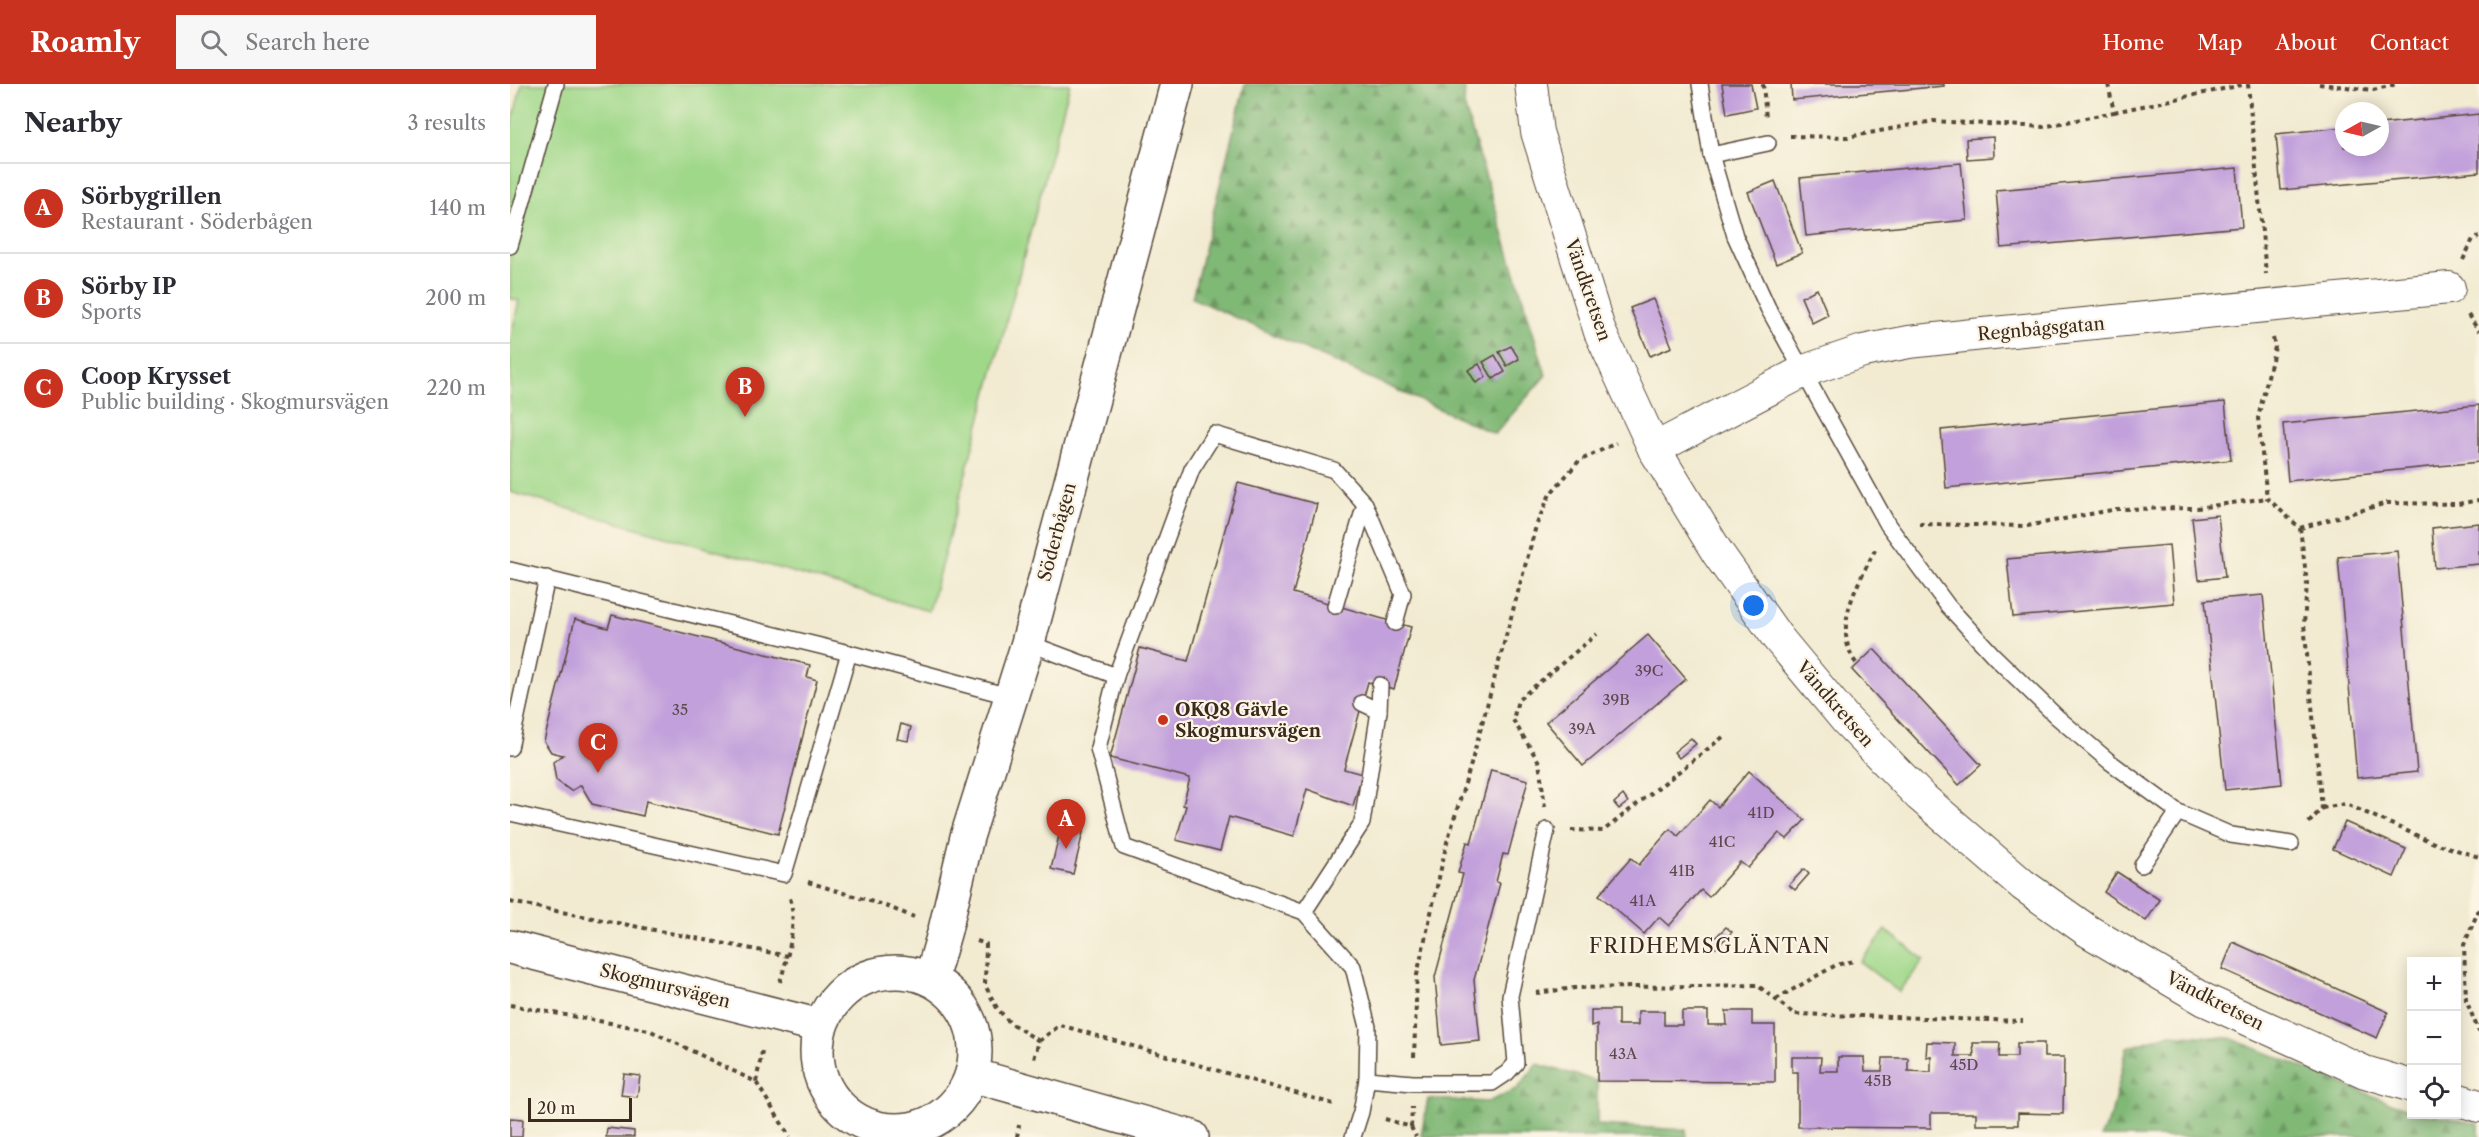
<!DOCTYPE html>
<meta charset="utf-8">
<style>
:root{--surface:#fff;--page:#f7f7f7;--text:#2b2b33;--muted:#7c7c81;--line:#e1e1e2;--accent:#c8321e}
body{margin:0;font-family:"Libre Caslon Text",serif;background:var(--page);color:var(--text)}
.controls{position:absolute;right:18px;bottom:18px;display:grid;overflow:hidden;border-radius:0px;box-shadow:0 3px 15px #0003}
.controls button{width:54px;height:54px;display:grid;place-items:center;padding:0;border:0;border-bottom:2px solid var(--line);background:var(--surface);color:var(--text);font:30px sans-serif}
.compass{position:absolute;left:1825px;top:18px;width:54px;height:54px;border-radius:50%;background:var(--surface);box-shadow:0 3px 15px #0003;rotate:262deg}
.scale{position:absolute;left:18px;bottom:15px;width:104px;box-sizing:border-box;padding-left:6px;border:3px solid #3b2a1e;border-top:0;font-size:16px;line-height:21px;white-space:nowrap;color:#3b2a1e;-webkit-text-stroke:4px #fcf5e5;paint-order:stroke}
.you{position:absolute;left:1244px;top:522px;width:21px;height:21px;margin:-15px;border:4px solid #fff;border-radius:50%;background:#1a73e8;box-shadow:0 0 0 9px #1a73e833}
.badge{display:grid;place-items:center;width:39px;height:39px;border-radius:50%;background:var(--accent);color:#fff;font-size:20px;font-weight:700}
.pin{position:absolute;translate:-50% -50px;filter:drop-shadow(0 2px 3px #0008)}
.pin::after{content:'';position:absolute;top:32px;width:21px;height:18px;background:inherit;clip-path:polygon(0 0,100% 0,50% 100%)}
.list{margin:0;padding:0;list-style:none}
h2{display:flex;justify-content:space-between;align-items:center;height:78px;margin:0;padding:0 24px;font-size:26px}
h2 small{font-size:20px;font-weight:400;color:var(--muted)}
.list li{display:grid;grid-template-columns:39px 1fr auto;gap:18px;align-items:center;box-sizing:border-box;height:90px;padding:0 24px;border-top:2px solid var(--line)}
.list b{display:block;font-size:22px;white-space:nowrap}
.list p{margin:0;font-size:20px;white-space:nowrap;color:var(--muted)}
.list em{font-size:20px;font-style:normal;color:var(--muted)}
.icon{flex:none;width:33px;height:33px;fill:none;stroke:currentColor;stroke-width:2;stroke-linecap:round;stroke-linejoin:round}
.map{position:relative;flex:none;width:1969px;height:1053px;overflow:hidden}
header{display:flex;align-items:center;gap:36px;box-sizing:border-box;height:84px;padding:0 30px;background:var(--accent);color:#fff}
header strong{font-size:28px}
nav{display:flex;gap:33px;margin-inline-start:auto;font-size:21px}
.search{width:420px;height:54px;background:var(--page);display:flex;align-items:center;gap:15px;box-sizing:border-box;padding:0 21px;border-radius:0px;color:var(--muted);font-size:22px}
main{display:flex}
aside{flex:1;background:var(--surface)}
.map>svg:first-child{display:block}
.forest{fill:url(#forest-firs);stroke:#5e714a;stroke-width:1.5}
.park{fill:#a0d88a;stroke:#6e8154;stroke-width:1.5}
.building{fill:#c2a0db}
.lines{fill:none;stroke-linecap:round;stroke-linejoin:round}
.lane-casing{stroke:#564739;stroke-width:18}
.street-casing{stroke:#564739;stroke-width:34}
.secondary-casing{stroke:#564739;stroke-width:36}
.path{stroke:#564739;stroke-width:4;stroke-dasharray:4.5 4.5;stroke-linecap:butt}
.lane{stroke:#fff;stroke-width:15}
.street{stroke:#fff;stroke-width:32}
.secondary{stroke:#fff;stroke-width:33}
.poi-dot{fill:#c8321e;stroke:#fcf5e5;stroke-width:2}
.labels{text-anchor:middle;stroke-width:4.5;stroke-linejoin:round;paint-order:stroke}
.number-label{font-size:15px;fill:#5d484d}
.street-label{font-size:18px;fill:#3b2a1e;stroke:#fcf5e5}
.poi-label{font-size:18px;font-weight:bold;fill:#3b2a1e;stroke:#fcf5e5;text-anchor:start}
.neighbourhood-label{font-size:20px;letter-spacing:1.5px;fill:#3b2a1e;stroke:#fcf5e5}
</style>
<header>
<strong>Roamly</strong>
<div class="search"><svg class="icon" aria-label="search" viewBox="0 0 24 24"><circle cx="10" cy="10" r="6"/><path d="M15 15l6 6"/></svg>Search here</div>
<nav><a>Home</a><a>Map</a><a>About</a><a>Contact</a></nav>
</header>
<main>
<aside>
<h2>Nearby<small>3 results</small></h2>
<ul class="list">
<li><span class="badge">A</span><div><b>Sörbygrillen</b><p>Restaurant · Söderbågen</p></div><em>140 m</em></li>
<li><span class="badge">B</span><div><b>Sörby IP</b><p>Sports</p></div><em>200 m</em></li>
<li><span class="badge">C</span><div><b>Coop Krysset</b><p>Public building · Skogmursvägen</p></div><em>220 m</em></li>
</ul>
</aside>
<div class="map">
<svg width="1969" height="1053" viewBox="0 0 1969 1053">
<defs>
<pattern id="forest-firs" width="22" height="20" patternUnits="userSpaceOnUse" patternTransform="scale(1.5)"><rect width="22" height="20" fill="#80b876"/><path d="M5 1l3.5 6h-7zM16 11l3.5 6h-7z" fill="#6a9660"/></pattern>
</defs>
<rect width="100%" height="100%" fill="#fcf5e5"/>
<filter id="ink" filterUnits="userSpaceOnUse"><feTurbulence type="fractalNoise" baseFrequency=".0167" numOctaves="2"/><feDisplacementMap in="SourceGraphic" scale="12" xChannelSelector="R" yChannelSelector="G"/><feConvolveMatrix kernelMatrix="1 2 1 2 8 2 1 2 1" color-interpolation-filters="sRGB"/></filter>
<filter id="wash" filterUnits="userSpaceOnUse"><feTurbulence type="fractalNoise" baseFrequency=".008" numOctaves="4" result="noise"/><feDisplacementMap in="SourceGraphic" scale="24" xChannelSelector="R" yChannelSelector="G"/><feGaussianBlur stdDeviation="1.35" result="paint"/><feColorMatrix in="noise" values="0 0 0 0 0 0 0 0 0 0 0 0 0 0 0 0 0 1.4 0 .05"/><feComposite in="paint" operator="in"/></filter>
<g filter="url(#wash)">
<rect width="100%" height="100%" fill="#f2ebd2"/>
<g class="forest">
<path d="M735,0h220l-1,21 82,270 -51,59 -303,-136z"/>
<path d="M1660,950l60,4 163,66 18,5 1,5 24,1 43,9v13h-379l11,-21 16,-68z"/>
<path d="M1027,980l60,17v44l89,5 1,7h-263l-3,-2 7,-36 60,3 30,-14z"/>
</g>
<g class="park">
<path d="M12,0h548l-141,527 -419,-119v-151l9,-40 -9,-3v-168z"/>
<path d="M1376,846l38,30 -25,32 -39,-30z"/>
</g>
<g id="blocks">
<g class="building">
<path d="M1212,0h29l5,24 -29,6z"/>
<path d="M1281,0h153v2l-152,14z"/>
<path d="M1969,30v58l-198,18 -5,-56 68,-7v20h36v-23z"/>
<path d="M1483,53l1,20 -27,2 -1,-20z"/>
<path d="M1451,79l6,57 -161,16 -6,-58z"/>
<path d="M1727,84l5,59 -241,21 -5,-58z"/>
<path d="M1265,97l27,72 -26,11 -28,-72z"/>
<path d="M1307,205l11,26 -16,8 -11,-26z"/>
<path d="M1143,215l19,48 -22,9 -20,-48z"/>
<path d="M1001,262l8,13 -12,7 -8,-14z"/>
<path d="M985,271l10,17 -12,7 -10,-17z"/>
<path d="M969,280l7,13 -10,6 -8,-13z"/>
<path d="M1715,318l6,58 -285,28 -5,-58z"/>
<path d="M1969,321v57l-191,19 -5,-57z"/>
<path d="M728,399l79,21 -24,89 118,34 -17,62 -26,-7 -24,87 18,5 -9,32 -46,-17 -13,47 -65,-19 -9,34 -44,-11 10,-34 -3,-1 7,-27 -80,-20 30,-110 48,13z"/>
<path d="M1708,431l7,62 -26,3 -7,-62z"/>
<path d="M1969,439v41l-44,4 -3,-40z"/>
<path d="M1659,461l5,58 -161,14 -6,-58z"/>
<path d="M1887,467l20,221 -60,6 -19,-221z"/>
<path d="M1753,511l19,189 -57,6 -20,-190z"/>
<path d="M102,531l198,50 -3,12 10,3 -39,154 -132,-33 -3,15 -51,-12 -11,-19 -10,6 -15,-11 -3,-18 10,-7 -12,-3 -7,-11 31,-122 33,9z"/>
<path d="M1138,551l38,44 -103,87 -37,-44z"/>
<path d="M1364,565l107,116 -22,20 -107,-115z"/>
<path d="M391,640l10,3 -3,14 -11,-2z"/>
<path d="M1181,654l5,6 -17,14 -5,-6z"/>
<path d="M981,686l37,10 -20,75 -5,-1 -7,28 4,1 -26,97 6,61 -39,4 -6,-68 28,-103 -5,-1 9,-31 4,1z"/>
<path d="M1239,687l56,49 -18,19 -8,-6 -31,35 -8,-6 -31,35 -8,-7 -32,36 -10,-9 -15,17 -45,-39 32,-37 8,7 31,-36 8,7 32,-36 8,7z"/>
<path d="M1113,711l5,7 -9,7 -5,-6z"/>
<path d="M1835,738l61,27 -12,28 -61,-28z"/>
<path d="M552,739l22,5 -11,46 -22,-5z"/>
<path d="M1294,785l5,5 -14,16 -6,-5z"/>
<path d="M1607,788l43,28 -14,21 -42,-29z"/>
<path d="M1216,843l6,5 -16,16 -6,-5z"/>
<path d="M1723,858l155,70 -11,26 -155,-69z"/>
<path d="M1081,926h27v15h20v-14h26v14h18v-14h26v14h19l-1,-14h26v14h23v57l-178,-1v-57l-6,2z"/>
<path d="M1417,958l28,1v13h19l-1,-13h27l-1,14h18v-14h27v14h20l-1,57 -45,-1v12h-42v-12h-45v15l-133,-1v-55h-6v-15h29l-1,14h18v-14h26l1,14h17l1,-13h25v13l23,1v-16l-5,1z"/>
<path d="M114,990l16,2 -3,21 -16,-2z"/>
<path d="M0,1034l13,1 -1,18h-12z"/>
<path d="M97,1044l27,3v6h-28z"/>
</g>
</g>
</g>
<g filter="url(#ink)">
<use href="#blocks" fill-opacity="0" stroke="#564739" stroke-width="1.5"/>
<g class="lines">
<defs>
<g id="lane">
<path d="M1190,0l11,71 24,81 33,72 120,217 60,81 46,50 63,61 53,45 68,50 53,23 60,9"/>
<path d="M1201,71l57,-12"/>
<path d="M0,162l46,-162"/>
<path d="M0,486l339,83 163,44"/>
<path d="M825,522l30,-102"/>
<path d="M518,559l88,33 -18,72 26,99 180,65 49,55 15,60 -1,52 -6,33 -8,25"/>
<path d="M606,592l76,-207 22,-35 120,36 31,34 38,90 -8,29"/>
<path d="M852,619l17,8"/>
<path d="M0,664l37,-170"/>
<path d="M0,729l274,61 65,-221"/>
<path d="M1632,781l36,-53"/>
<path d="M794,828l58,-89 17,-112 1,-26"/>
<path d="M857,995l46,4h79l15,-10 9,-10 -6,-67 37,-166"/>
</g>
<g id="street">
<path d="M1021,0l6,48 63,200 54,117 63,103 60,85 69,83 74,76 103,89 65,46 117,69 160,72 47,14"/>
<path d="M1144,365l150,-78 59,-20 46,-9 64,-7 476,-47"/>
<path d="M1946,1015l23,7"/>
</g>
<g id="secondary">
<path d="M0,863l310,79"/>
<circle cx="386" cy="967" r="79"/>
<path d="M421,895l14,-49 22,-93 61,-194 149,-559"/>
<path d="M462,991l220,62"/>
</g>
</defs>
<use href="#lane" class="lane-casing"/>
<use href="#street" class="street-casing"/>
<use href="#secondary" class="secondary-casing"/>
<g class="path">
<path d="M1253,0l3,35"/>
<path d="M1738,0l18,190"/>
<path d="M1809,0l54,6 24,-6"/>
<path d="M1604,28l133,-28"/>
<path d="M1280,52l58,1 85,-16 110,6 71,-15 -6,-28"/>
<path d="M1953,176l10,-21 6,-2"/>
<path d="M1958,231l11,16"/>
<path d="M1763,254l2,9 -17,71 9,80 33,30 7,55 -3,41 18,184 -15,17"/>
<path d="M1409,440l108,2 90,-17 80,-1 70,-10"/>
<path d="M1790,444l87,-25 71,1 21,-4"/>
<path d="M1346,579c-25,-36 2,-79 19,-113"/>
<path d="M1035,723l-6,-45 -26,-42 5,-20 79,-66"/>
<path d="M1812,724l24,-4 88,39 45,14"/>
<path d="M1061,746l32,1 120,-94"/>
<path d="M298,798l75,23 31,12"/>
<path d="M0,818l278,54"/>
<path d="M1969,825l-15,36 2,55 13,32"/>
<path d="M467,857l9,3 -1,41 12,23 13,15 29,18 -5,18"/>
<path d="M270,898c8,-26 17,-57 10,-84"/>
<path d="M1026,909l39,-5 182,-3 37,29 229,7"/>
<path d="M1266,915l60,-34 18,-4"/>
<path d="M0,921l139,25 107,52 34,55"/>
<path d="M529,957l21,-16 277,80"/>
<path d="M904,973l3,-82 30,-133 24,-78 65,-238 14,-32 29,-33 37,-18"/>
<path d="M246,998l7,-35"/>
<path d="M875,1035l26,8 5,10"/>
<path d="M901,1043l1,-20"/>
<path d="M507,1053l2,-12"/>
</g>
<use href="#lane" class="lane"/>
<use href="#street" class="street"/>
<use href="#secondary" class="secondary"/>
</g>
</g>
<circle class="poi-dot" cx="653" cy="636" r="6"/>
<g class="labels">
<g class="number-label">
<text x="1139" y="592">39C</text>
<text x="1106" y="621">39B</text>
<text x="170" y="631">35</text>
<text x="1072" y="650">39A</text>
<text x="1251" y="734">41D</text>
<text x="1212" y="763">41C</text>
<text x="1172" y="792">41B</text>
<text x="1133" y="822">41A</text>
<text x="1113" y="975">43A</text>
<text x="1454" y="986">45D</text>
<text x="1368" y="1002">45B</text>
</g>
<g class="street-label">
<text transform="translate(1078 206) rotate(71)" y="6">Vändkretsen</text>
<text transform="translate(1531 245) rotate(-5)" y="6">Regnbågsgatan</text>
<text transform="translate(547 448) rotate(-75)" y="6">Söderbågen</text>
<text transform="translate(1325 620) rotate(49)" y="6">Vändkretsen</text>
<text transform="translate(155 902) rotate(14)" y="6">Skogmursvägen</text>
<text transform="translate(1705 917) rotate(27)" y="6">Vändkretsen</text>
</g>
<g class="poi-label">
<text x="665" y="632">OKQ8 Gävle<tspan x="665" dy="21">Skogmursvägen</tspan></text>
</g>
<g class="neighbourhood-label">
<text x="1200" y="869">FRIDHEMSGLÄNTAN</text>
</g>
</g>
</svg>
<div class="controls">
<button>+</button>
<button>−</button>
<button><svg class="icon" aria-label="locate" viewBox="0 0 24 24"><circle cx="12" cy="12" r="6"/><path d="M12 2v4M12 18v4M2 12h4M18 12h4"/></svg></button>
</div>
<svg class="compass" viewBox="-18 -18 36 36"><path d="M0-13l5 13h-10z" fill="#e53935"/><path d="M0 13l5-13h-10z" fill="#7c7c81"/></svg>
<div class="scale">20 m</div>
<div class="you"></div>
<div class="pin badge" style="left:556px;top:765px">A</div>
<div class="pin badge" style="left:235px;top:333px">B</div>
<div class="pin badge" style="left:88px;top:689px">C</div>
</div>
</main>
